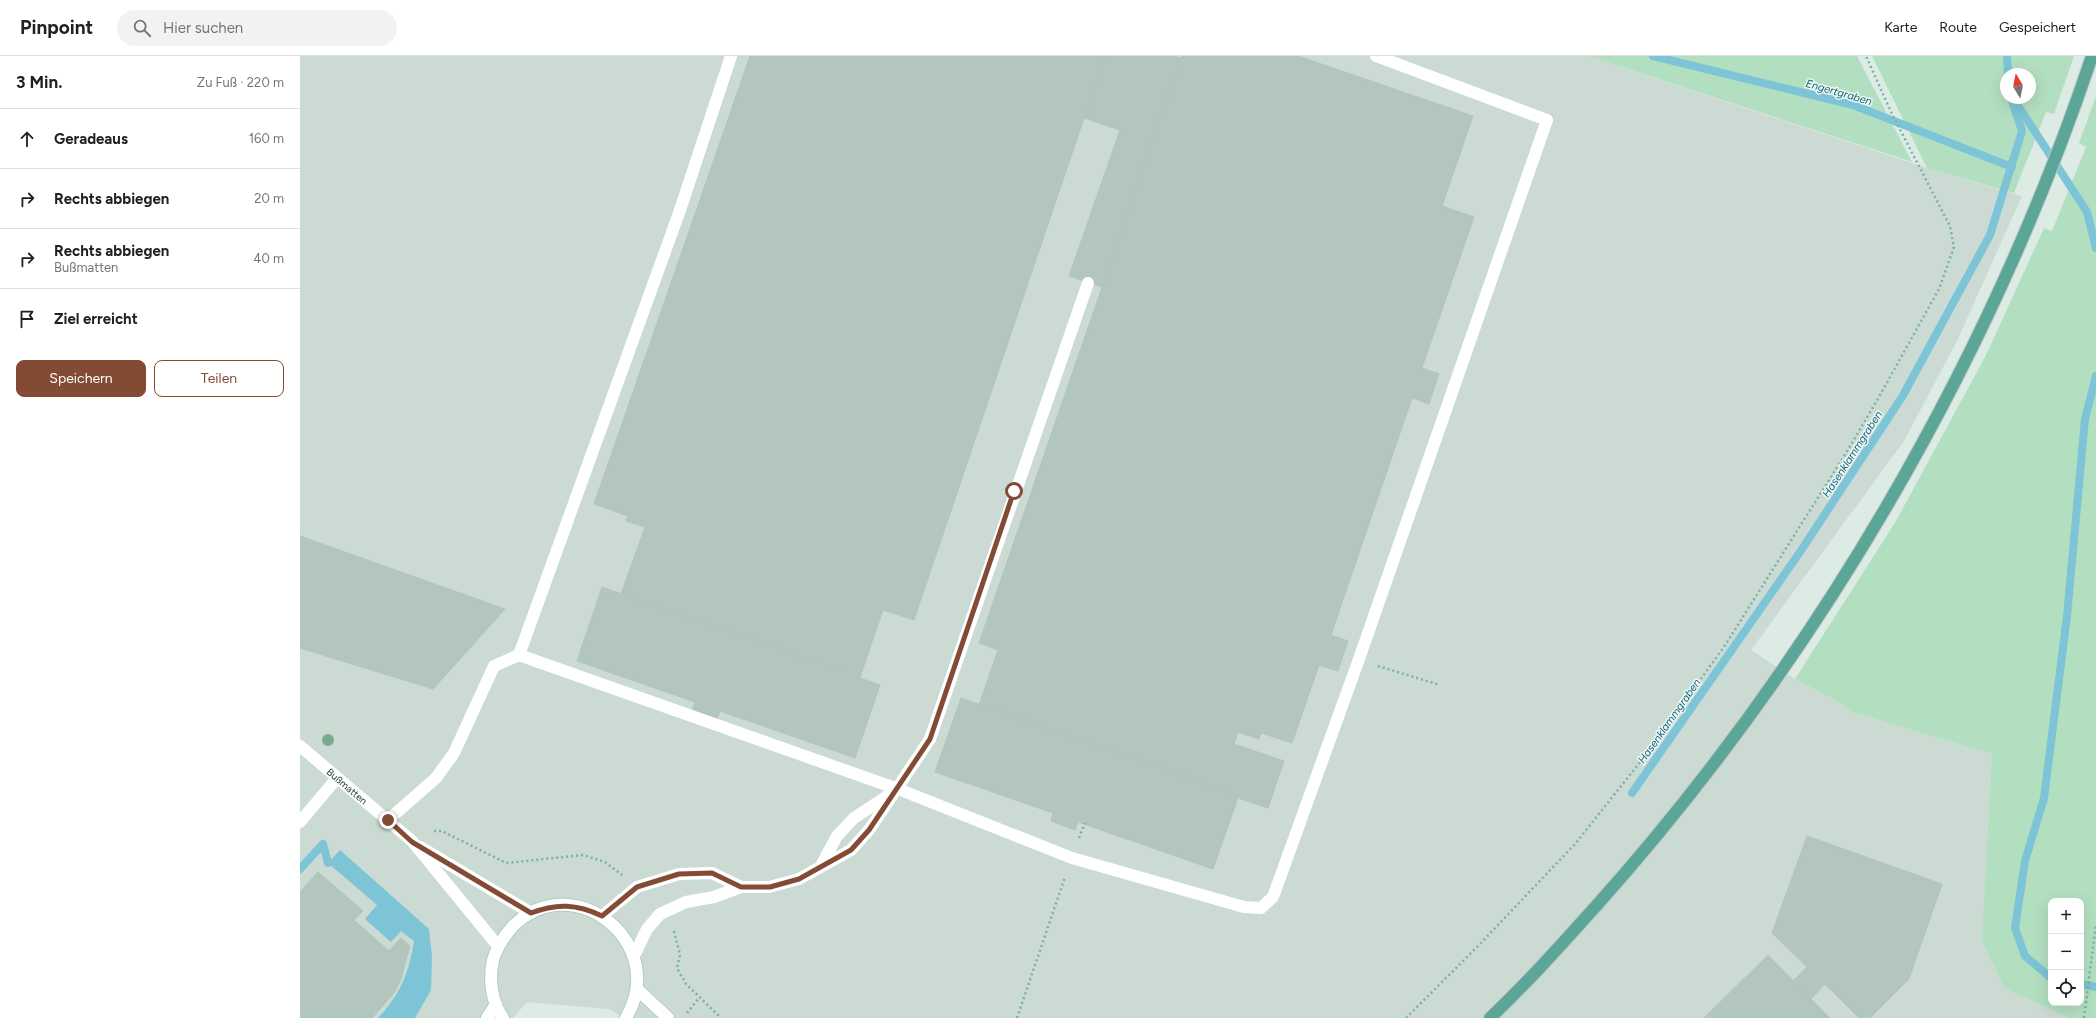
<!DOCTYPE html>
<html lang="de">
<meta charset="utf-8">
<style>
:root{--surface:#fff;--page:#f2f2f2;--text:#202124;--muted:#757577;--line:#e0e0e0;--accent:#844b34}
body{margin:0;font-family:Figtree,sans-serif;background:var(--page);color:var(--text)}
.controls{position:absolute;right:12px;bottom:12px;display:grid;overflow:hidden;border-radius:8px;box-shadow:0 4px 16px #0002}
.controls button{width:36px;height:36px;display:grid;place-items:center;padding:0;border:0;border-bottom:1px solid var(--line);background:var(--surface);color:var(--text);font:20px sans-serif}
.compass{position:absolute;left:1700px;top:12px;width:36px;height:36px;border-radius:50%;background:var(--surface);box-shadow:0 4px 16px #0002;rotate:350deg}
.stop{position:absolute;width:12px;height:12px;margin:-9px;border:3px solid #844b34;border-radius:50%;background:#fff}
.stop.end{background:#844b34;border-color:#fff;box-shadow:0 1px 4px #0008}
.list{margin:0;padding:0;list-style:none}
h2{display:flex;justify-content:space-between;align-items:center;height:52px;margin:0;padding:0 16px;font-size:17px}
h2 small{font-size:13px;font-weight:400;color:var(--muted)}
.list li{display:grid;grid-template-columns:26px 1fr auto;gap:12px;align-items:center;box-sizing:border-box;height:60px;padding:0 16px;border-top:1px solid var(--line)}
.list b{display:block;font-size:15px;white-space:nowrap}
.list p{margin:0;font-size:13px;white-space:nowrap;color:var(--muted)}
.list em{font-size:13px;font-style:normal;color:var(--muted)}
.actions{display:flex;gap:8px;padding:12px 16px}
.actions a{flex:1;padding:9px 0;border:1px solid var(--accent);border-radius:8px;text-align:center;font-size:14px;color:var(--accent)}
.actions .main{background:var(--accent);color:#fff}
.icon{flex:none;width:22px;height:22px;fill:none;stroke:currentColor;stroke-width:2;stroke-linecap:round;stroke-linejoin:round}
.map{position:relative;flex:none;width:1796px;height:962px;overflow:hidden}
header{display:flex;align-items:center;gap:24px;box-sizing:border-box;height:56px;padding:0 20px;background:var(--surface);border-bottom:1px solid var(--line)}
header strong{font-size:19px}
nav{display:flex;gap:22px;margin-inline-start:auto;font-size:14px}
.search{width:280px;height:36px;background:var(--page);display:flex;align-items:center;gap:10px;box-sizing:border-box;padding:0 14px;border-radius:22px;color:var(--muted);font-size:15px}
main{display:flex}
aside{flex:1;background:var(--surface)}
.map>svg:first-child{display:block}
.built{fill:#cbdbd4}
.green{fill:#b3dfc1;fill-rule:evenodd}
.water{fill:#7dc4d7}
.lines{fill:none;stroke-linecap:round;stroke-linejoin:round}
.stream{stroke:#7dc4d7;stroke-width:8}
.building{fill:#b2c6be;stroke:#afc5bd}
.secondary-casing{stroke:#afccc3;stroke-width:14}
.primary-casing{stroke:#c0c8c6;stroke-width:14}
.path{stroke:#79b2a4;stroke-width:2.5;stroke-dasharray:2 3;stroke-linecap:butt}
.lane{stroke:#fff;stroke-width:12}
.street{stroke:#fff;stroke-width:12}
.secondary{stroke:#fff;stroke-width:12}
.primary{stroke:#5ca697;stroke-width:12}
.tree{fill:#77ab8f}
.route{stroke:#844b34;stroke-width:5}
.labels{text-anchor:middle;stroke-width:3;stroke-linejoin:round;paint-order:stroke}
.street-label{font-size:10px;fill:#1d3c35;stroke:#edf7f3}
.water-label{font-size:11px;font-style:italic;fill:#11657d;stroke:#edf7f3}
</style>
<header>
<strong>Pinpoint</strong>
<div class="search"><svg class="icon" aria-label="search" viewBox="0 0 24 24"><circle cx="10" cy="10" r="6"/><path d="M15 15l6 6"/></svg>Hier suchen</div>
<nav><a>Karte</a><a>Route</a><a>Gespeichert</a></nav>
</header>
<main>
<aside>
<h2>3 Min.<small>Zu Fuß · 220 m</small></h2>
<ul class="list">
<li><svg class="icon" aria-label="ahead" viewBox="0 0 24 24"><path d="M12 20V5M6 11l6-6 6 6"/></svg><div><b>Geradeaus</b></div><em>160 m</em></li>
<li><svg class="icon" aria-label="right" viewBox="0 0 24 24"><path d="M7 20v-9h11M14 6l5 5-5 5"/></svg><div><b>Rechts abbiegen</b></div><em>20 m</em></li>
<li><svg class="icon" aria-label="right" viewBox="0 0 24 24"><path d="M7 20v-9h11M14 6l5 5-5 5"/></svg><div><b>Rechts abbiegen</b><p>Bußmatten</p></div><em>40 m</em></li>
<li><svg class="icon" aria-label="arrive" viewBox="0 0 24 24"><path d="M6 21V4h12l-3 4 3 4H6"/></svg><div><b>Ziel erreicht</b></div></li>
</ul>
<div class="actions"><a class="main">Speichern</a><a>Teilen</a></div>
</aside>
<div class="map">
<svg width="1796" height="962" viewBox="0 0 1796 962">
<rect width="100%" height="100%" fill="#ddebe5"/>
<path class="built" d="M0,0h1288l339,112 95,28 -65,145 -53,100 -153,209 44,29 36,19 21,14 140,42 -9,186 21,48 66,30h-1446l-15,-9 -82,-7 -14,16h-213z"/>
<g class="green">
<path d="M1288,0h269l55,106z"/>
<path d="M1572,0h202l-20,58 -8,-2 -32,81 -87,-25zM1706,18h24v24h-24z"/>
<path d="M1796,40v922h-26l-66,-30 -22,-48 10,-186 -140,-42 -21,-14 -36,-19 101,-158 90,-166 58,-127 8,3 34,-84 -7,-4zM1751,845h30v102h-30z"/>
</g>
<path class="water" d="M40,794l89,79 3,27 -1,34 -16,28h-37c22,-23 31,-45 36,-77l-13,-10 -10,11 -26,-23 12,-14 -49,-42z"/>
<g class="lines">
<g class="stream">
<path d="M1353,0l200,49 159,62"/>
<path d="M1707,0l1,18"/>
<path d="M1715,45l72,111 9,36"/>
<path d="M1332,737l168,-241 102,-155 88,-162 32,-104 -11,-33"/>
<path d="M0,813l23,-25 5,19"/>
<path d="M1751,922l-26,-22 -10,-28 10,-67 19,-63 23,-182 18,-197 11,-43"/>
<path d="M1781,928l15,3"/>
</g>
</g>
<g class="building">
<path d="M450,0h355l-191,564 -31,-10 -23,67 -239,-83 24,-67 -19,-6 2,-5 -34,-12z"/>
<path d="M805,0h67l9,2 -79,229 -33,-11 51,-146 -36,-12z"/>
<path d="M882,0h116l175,60 -31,90 32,11 -52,151 17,6 -10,30 -17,-6 -81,237 17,6 -10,30 -19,-6 -27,78 -31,-10 -2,6 -21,-7 -4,12 50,17 -16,47 -30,-10 1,-3 -260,-90 19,-55 -19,-7z"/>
<path d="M0,480l205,73 -72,80 -133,-41z"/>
<path d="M302,531l278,98 -25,73 -135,-47 -3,8 -25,-8 3,-9 -118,-41z"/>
<path d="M661,642l278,97 -26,74 -135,-47 -3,8 -24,-9 2,-8 -118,-41z"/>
<path d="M1507,780l135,48 -33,95 -39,39h-11l-34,-34 -14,15 -18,-18 14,-14 -35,-34z"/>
<path d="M18,816l45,39 -9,9 35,31 12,-13 9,8 -9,33 -7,14 -22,25h-72v-126z"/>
<path d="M1468,899l62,63h-126z"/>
</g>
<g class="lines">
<defs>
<g id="secondary">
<path d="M337,933l31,29"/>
<path d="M187,962l9,-14"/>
<path d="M203,962c-12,-17 -14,-39 -10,-58 4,-13 11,-24 20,-34 61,-60 157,18 113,92"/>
</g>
<path id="primary" d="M1190,962c38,-36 72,-74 107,-113 217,-243 392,-540 495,-849"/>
</defs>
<use href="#secondary" class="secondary-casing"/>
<use href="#primary" class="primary-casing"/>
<g class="path">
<path d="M1078,610l62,19"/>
<path d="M134,775h8l64,32 77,-8 22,7 17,13"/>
<path d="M779,782l6,-15"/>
<path d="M374,875l6,24 -3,13 9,16 35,34"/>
<path d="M387,957l12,-15"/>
<path d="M717,962l48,-141"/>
<path d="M1106,962l73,-73 96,-101 70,-88 79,-109 122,-194 33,-56 60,-108 15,-42 -4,-21 -59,-114 -25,-56"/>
<path d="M1784,962l12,-94"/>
</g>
<g class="lane">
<path d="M431,0l-52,157 -160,442 379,134 174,69 172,49 17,1 12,-11 86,-238 188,-539 -171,-64"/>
<path d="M88,764l48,-42 18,-25 40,-87 25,-11"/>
<path d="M0,766l37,-44"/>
<path d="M522,808l15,-28 17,-18 38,-25"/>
<path d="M302,860l35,-29 42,-13 33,-1 29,14"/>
<path d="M334,900l13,-27 13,-15 26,-12 28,-5 27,-10h28l30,-8 52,-29 18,-20 61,-91 158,-456"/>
</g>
<g class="street">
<path id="s1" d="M0,690l112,95 86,105"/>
<path d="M120,791l111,66"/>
</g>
<use href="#secondary" class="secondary"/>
<use href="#primary" class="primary"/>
</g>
<circle class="tree" cx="28" cy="684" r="6"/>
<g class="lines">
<path class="route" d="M88,764l24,22 119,71c26,-10 46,-9 71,3l35,-29 42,-13 33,-1 29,14h29l29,-8 52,-29 18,-20 61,-91 84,-248"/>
</g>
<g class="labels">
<g class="street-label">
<text dy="4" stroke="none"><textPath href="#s1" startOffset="62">Bußmatten</textPath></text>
</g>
<g class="water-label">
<text transform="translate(1539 36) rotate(16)" y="4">Engertgraben</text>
<text transform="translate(1552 398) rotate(-57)" y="4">Hasenklammgraben</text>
<text transform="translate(1369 665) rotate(-55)" y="4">Hasenklammgraben</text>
</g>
</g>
</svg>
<div class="controls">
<button>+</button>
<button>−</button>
<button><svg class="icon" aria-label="locate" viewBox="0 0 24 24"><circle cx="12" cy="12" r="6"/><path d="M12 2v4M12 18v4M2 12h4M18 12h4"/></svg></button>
</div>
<svg class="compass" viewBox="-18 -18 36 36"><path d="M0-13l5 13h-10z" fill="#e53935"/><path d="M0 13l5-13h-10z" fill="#757577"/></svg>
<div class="stop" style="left:714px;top:435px"></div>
<div class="stop end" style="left:88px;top:764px"></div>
</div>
</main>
